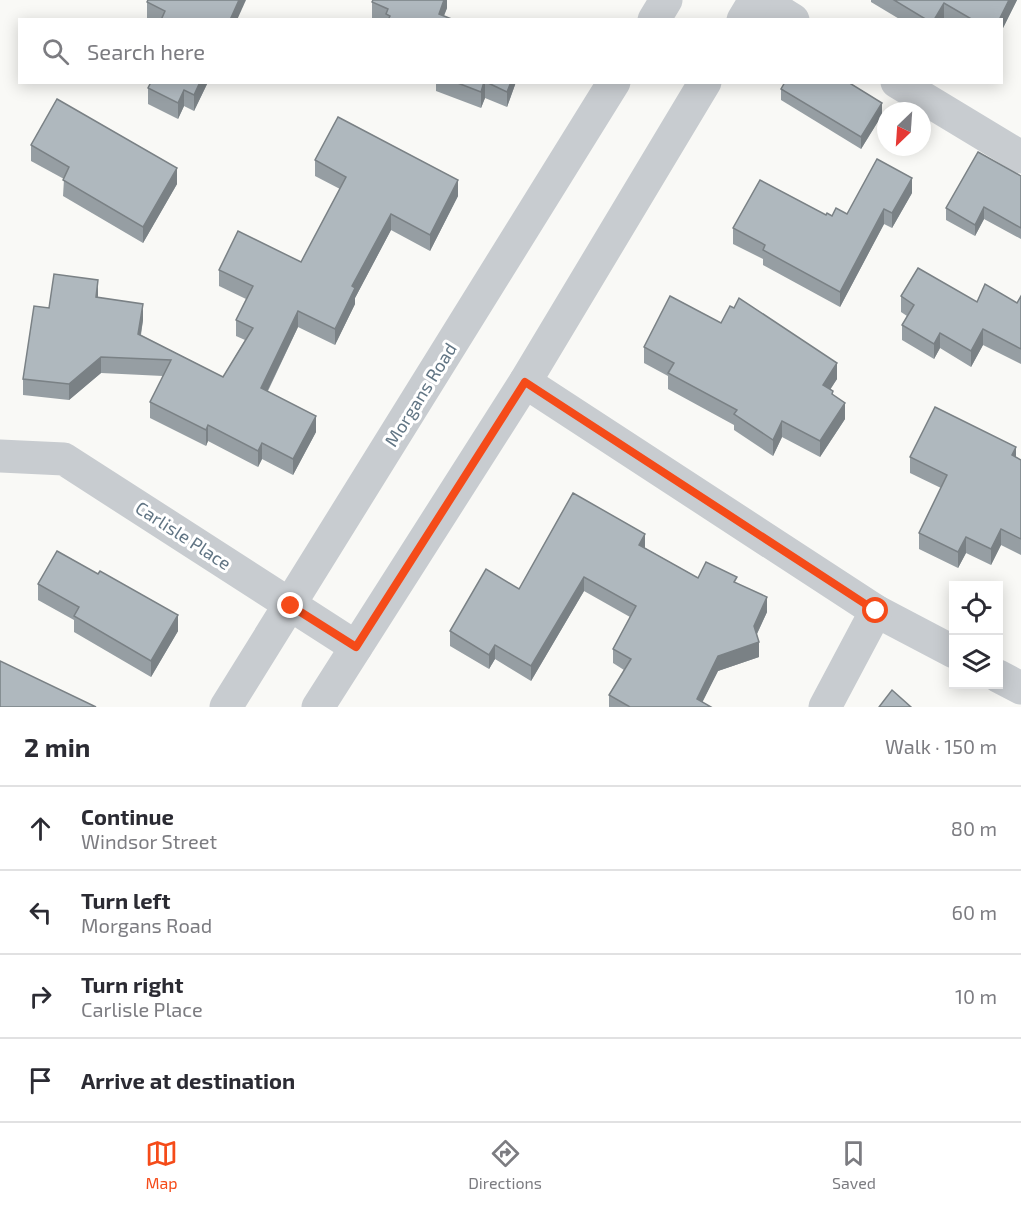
<!DOCTYPE html>
<meta charset="utf-8">
<style>
:root{--surface:#fff;--page:#f7f7f7;--text:#2b2b33;--muted:#7c7c81;--line:#e1e1e2;--accent:#f54b19}
body{margin:0;font-family:"Exo 2",sans-serif;background:var(--page);color:var(--text)}
.controls{position:absolute;right:18px;bottom:18px;display:grid;overflow:hidden;border-radius:0px;box-shadow:0 3px 15px #0003}
.controls button{width:54px;height:54px;display:grid;place-items:center;padding:0;border:0;border-bottom:2px solid var(--line);background:var(--surface);color:var(--text);font:30px sans-serif}
.compass{position:absolute;left:877px;top:102px;width:54px;height:54px;border-radius:50%;background:var(--surface);box-shadow:0 3px 15px #0003;rotate:205deg}
.stop{position:absolute;width:18px;height:18px;margin:-14px;border:4px solid #f54b19;border-radius:50%;background:#fff}
.stop.end{background:#f54b19;border-color:#fff;box-shadow:0 2px 6px #0008}
.list{margin:0;padding:0;list-style:none}
h2{display:flex;justify-content:space-between;align-items:center;height:78px;margin:0;padding:0 24px;font-size:26px}
h2 small{font-size:20px;font-weight:400;color:var(--muted)}
.list li{display:grid;grid-template-columns:39px 1fr auto;gap:18px;align-items:center;box-sizing:border-box;height:84px;padding:0 24px;border-top:2px solid var(--line)}
.list b{display:block;font-size:22px;white-space:nowrap}
.list p{margin:0;font-size:20px;white-space:nowrap;color:var(--muted)}
.list em{font-size:20px;font-style:normal;color:var(--muted)}
.icon{flex:none;width:33px;height:33px;fill:none;stroke:currentColor;stroke-width:2;stroke-linecap:round;stroke-linejoin:round}
.map{position:relative;flex:none;width:1021px;height:707px;overflow:hidden}
.search{position:absolute;background:var(--surface);box-shadow:0 3px 15px #0003;left:18px;right:18px;top:18px;height:66px;display:flex;align-items:center;gap:15px;box-sizing:border-box;padding:0 21px;border-radius:0px;color:var(--muted);font-size:22px}
.sheet{height:414px;background:var(--surface)}
nav{display:flex;justify-content:space-around;align-items:center;box-sizing:border-box;height:84px;border-top:2px solid var(--line);background:var(--surface);font-size:16px;color:var(--muted)}
nav a{display:grid;justify-items:center;gap:3px}
nav .on{color:var(--accent)}
.map>svg:first-child{display:block}
.lines{fill:none;stroke-linecap:round;stroke-linejoin:round}
.minor{stroke:#c8ccd0;stroke-width:33}
.tertiary{stroke:#c8ccd0;stroke-width:33}
.wall{fill:#969ea3}
.shaded-wall{fill:#7a8185}
.building{fill:#afb8be;stroke:#7a8185;stroke-width:1.5}
.route{stroke:#f54b19;stroke-width:8}
.labels{text-anchor:middle;stroke-width:6;stroke-linejoin:round;paint-order:stroke}
.street-label{font-size:18px;fill:#617584;stroke:#fff}
</style>
<div class="map">
<svg width="1021" height="707" viewBox="0 0 1021 707">
<rect width="100%" height="100%" fill="#f9f9f6"/>
<g class="lines">
<g class="minor">
<path d="M761,0l32,20"/>
<path d="M897,82l124,75"/>
<path d="M525,382l351,229 78,41"/>
<path d="M0,456l64,3 292,188"/>
<path d="M998,676l23,12"/>
<path d="M825,707l51,-96"/>
</g>
<g class="tertiary">
<path d="M654,20l12,-20"/>
<path d="M743,20l12,-20"/>
<path d="M226,707l388,-625"/>
<path d="M318,707l207,-325 180,-300"/>
</g>
</g>
<g class="wall">
<path d="M447,0v8l-3,8 10,4h-79l-3,-2v-16z"/>
<path d="M871,0h146l-15,30v-10h-56l-2,-2 -1,2h-42l-30,-18z"/>
<path d="M147,2l90,18h-88l-2,-2z"/>
<path d="M208,82l-14,29 -10,-5 -6,13 -30,-15v-16z"/>
<path d="M434,82h82l-9,25 -22,-9 -4,10 -45,-17v-8z"/>
<path d="M781,89l101,26 -21,34 -80,-49z"/>
<path d="M31,145l146,39 -34,59 -80,-47 1,-17 -33,-18z"/>
<path d="M315,160l143,36 -28,55 -39,-21 -36,68v6l-20,41 -37,-18 -30,64 48,41 -23,43 -31,-16 -4,8 -50,-26 -2,5 -56,-28v-16l13,-26 -62,-3 -32,27 -46,-5v-16l26,-71 49,-11 45,23 -2,15 82,42 22,-37 -9,-4v-16l10,-21 -27,-13v-16l82,-8 39,-73 -25,-13z"/>
<path d="M1021,176v63l-37,-20 -9,17 -29,-16v-12z"/>
<path d="M912,193l-20,35 -8,-4 -44,83 -77,-42v-6l-30,-15v-16l93,-13 6,1 15,-2z"/>
<path d="M901,296l76,6 40,1 4,-7v68l-38,-19 -12,22 -31,-19 -6,11 -32,-19v-15l5,-9 -6,-4z"/>
<path d="M721,323l116,56 -7,10 15,30 -25,38 -38,-20 -9,19 -39,-26v-5l-66,-36v-13l-24,-13v-16z"/>
<path d="M910,457h106l5,3v95l-20,-10 -10,20 -25,-12 -8,15 -39,-19v-16l22,-45 -31,-15z"/>
<path d="M645,548l53,30 39,6 30,28 -10,22 2,23 -41,14 -16,31 9,5h-102v-12l15,-25 -11,-7v-14l17,-32 -46,-26 -53,90 -36,-22 -6,10 -39,-23v-15l69,-42z"/>
<path d="M38,584l140,47 -27,46 -77,-45v-12l-36,-20z"/>
</g>
<g class="shaded-wall">
<path d="M239,0h7l-9,20h-7z"/>
<path d="M444,0h3v8l-5,12 -3,-6z"/>
<path d="M1009,0h8l-15,30v-10h-3z"/>
<path d="M944,3v15l-1,2h-9z"/>
<path d="M200,82h8l-14,29v-16z"/>
<path d="M485,82v16l-4,10v-16z"/>
<path d="M511,82h5l-9,25v-15z"/>
<path d="M184,90v16l-6,13v-16z"/>
<path d="M882,103v12l-21,34v-12z"/>
<path d="M177,168v16l-34,59v-16z"/>
<path d="M912,178v15l-20,35v-15z"/>
<path d="M458,180v16l-28,55v-16z"/>
<path d="M984,207v12l-9,17v-11z"/>
<path d="M884,209v15l-44,83v-15z"/>
<path d="M391,214v16l-36,68v6l-20,41v-16l17,-43z"/>
<path d="M98,280v16l-2,17v-16z"/>
<path d="M143,304v16l-5,30v-16z"/>
<path d="M298,311v16l-37,77v-16z"/>
<path d="M983,329v16l-12,22v-16z"/>
<path d="M940,333v15l-6,11v-15z"/>
<path d="M101,357v16l-32,27v-16z"/>
<path d="M837,363v16l-14,22v-16z"/>
<path d="M845,403v16l-25,38v-16z"/>
<path d="M316,416v16l-23,43v-16z"/>
<path d="M782,421v16l-9,19v-16z"/>
<path d="M208,425v16l-2,5v-16z"/>
<path d="M262,443v16l-4,8v-16z"/>
<path d="M1016,447v17l-4,-9z"/>
<path d="M1001,529v16l-10,20v-16z"/>
<path d="M645,534v15l-6,-4z"/>
<path d="M966,537v16l-8,15v-16z"/>
<path d="M584,577v14l-53,90v-15z"/>
<path d="M767,597v15l-13,28v-14z"/>
<path d="M178,615v16l-27,46v-16z"/>
<path d="M759,642v15l-41,14 -18,36 -3,-8 21,-43z"/>
<path d="M495,645v14l-6,10v-14z"/>
</g>
<g class="building">
<path d="M148,0h91l-9,20h-69l4,-9 -18,-9z"/>
<path d="M373,0h71l-5,14 15,6h-66l2,-4 -4,-2 2,-5 -16,-7z"/>
<path d="M894,0h115l-10,20h-26l-29,-17 -10,17h-7z"/>
<path d="M151,82h49l-6,13 -10,-5 -6,13 -30,-15z"/>
<path d="M455,82h29l-3,10z"/>
<path d="M486,82h25l-4,10z"/>
<path d="M785,82h63l34,21 -21,34 -80,-48z"/>
<path d="M57,99l120,69 -34,59 -80,-47 6,-13 -38,-22z"/>
<path d="M338,117l120,63 -28,55 -39,-21 -39,72 3,2 -20,41 -37,-18 -37,77 55,28 -23,43 -31,-16 -4,8 -50,-26 -2,5 -56,-28 21,-42 -70,-3 -32,27 -46,-5 11,-73 15,2 5,-34 44,6 -2,17 47,7 -5,30 85,43 30,-49 -17,-8 17,-34 -34,-16 19,-39 63,31 45,-85 -31,-17z"/>
<path d="M978,152l43,24v52l-37,-21 -9,18 -29,-17z"/>
<path d="M877,159l35,19 -20,35 -8,-4 -44,83 -77,-42 2,-5 -32,-17 27,-48 66,35 1,-2 5,3 4,-8 11,6z"/>
<path d="M918,268l59,34 8,-18 32,19 4,-7v53l-38,-20 -12,22 -31,-18 -6,11 -32,-19 12,-20 -13,-9z"/>
<path d="M670,296l51,27 9,-17 4,2 5,-10 98,65 -14,22 10,6 -1,3 13,9 -25,38 -38,-20 -9,19 -39,-26 3,-4 -69,-37 6,-10 -30,-16z"/>
<path d="M935,407l81,40 -4,8 9,5v79l-20,-10 -10,20 -25,-12 -8,15 -39,-19 28,-58 -37,-18z"/>
<path d="M573,493l72,41 -6,11 59,33 8,-16 31,15 -3,5 33,15 -13,29 5,16 -41,14 -21,43 14,8h-81l-21,-12 22,-36 -18,-10 23,-43 -52,-29 -53,89 -36,-21 -6,10 -39,-24 36,-62 33,20z"/>
<path d="M57,551l41,23 2,-3 78,44 -27,46 -77,-45 5,-9 -41,-23z"/>
<path d="M0,661l96,46h-96z"/>
<path d="M892,690l19,17h-32z"/>
</g>
<g class="lines">
<path class="route" d="M291,606l65,41 169,-265 351,229"/>
</g>
<g class="labels">
<g class="street-label">
<text transform="translate(421 395) rotate(-58)" y="6">Morgans Road</text>
<text transform="translate(183 536) rotate(33)" y="6">Carlisle Place</text>
</g>
</g>
</svg>
<div class="controls">
<button><svg class="icon" aria-label="locate" viewBox="0 0 24 24"><circle cx="12" cy="12" r="6"/><path d="M12 2v4M12 18v4M2 12h4M18 12h4"/></svg></button>
<button><svg class="icon" aria-label="layers" viewBox="0 0 24 24"><path d="M12 4l9 5-9 5-9-5zM3 14l9 5 9-5"/></svg></button>
</div>
<svg class="compass" viewBox="-18 -18 36 36"><path d="M0-13l5 13h-10z" fill="#e53935"/><path d="M0 13l5-13h-10z" fill="#7c7c81"/></svg>
<div class="stop" style="left:876px;top:611px"></div>
<div class="stop end" style="left:291px;top:606px"></div>
<div class="search"><svg class="icon" aria-label="search" viewBox="0 0 24 24"><circle cx="10" cy="10" r="6"/><path d="M15 15l6 6"/></svg>Search here</div>
</div>
<section class="sheet">
<h2>2 min<small>Walk · 150 m</small></h2>
<ul class="list">
<li><svg class="icon" aria-label="ahead" viewBox="0 0 24 24"><path d="M12 20V5M6 11l6-6 6 6"/></svg><div><b>Continue</b><p>Windsor Street</p></div><em>80 m</em></li>
<li><svg class="icon" aria-label="left" viewBox="0 0 24 24"><path d="M17 20v-9H6M10 6l-5 5 5 5"/></svg><div><b>Turn left</b><p>Morgans Road</p></div><em>60 m</em></li>
<li><svg class="icon" aria-label="right" viewBox="0 0 24 24"><path d="M7 20v-9h11M14 6l5 5-5 5"/></svg><div><b>Turn right</b><p>Carlisle Place</p></div><em>10 m</em></li>
<li><svg class="icon" aria-label="arrive" viewBox="0 0 24 24"><path d="M6 21V4h12l-3 4 3 4H6"/></svg><div><b>Arrive at destination</b></div></li>
</ul>
</section>
<nav>
<a class="on"><svg class="icon" aria-label="map" viewBox="0 0 24 24"><path d="M3 6l6-2 6 2 6-2v14l-6 2-6-2-6 2zM9 4v14M15 6v14"/></svg>Map</a>
<a><svg class="icon" aria-label="directions" viewBox="0 0 24 24"><path d="M12 3l9 9-9 9-9-9zM9 14v-3h6M13 9l2 2-2 2"/></svg>Directions</a>
<a><svg class="icon" aria-label="saved" viewBox="0 0 24 24"><path d="M7 4h10v16l-5-4-5 4z"/></svg>Saved</a>
</nav>
